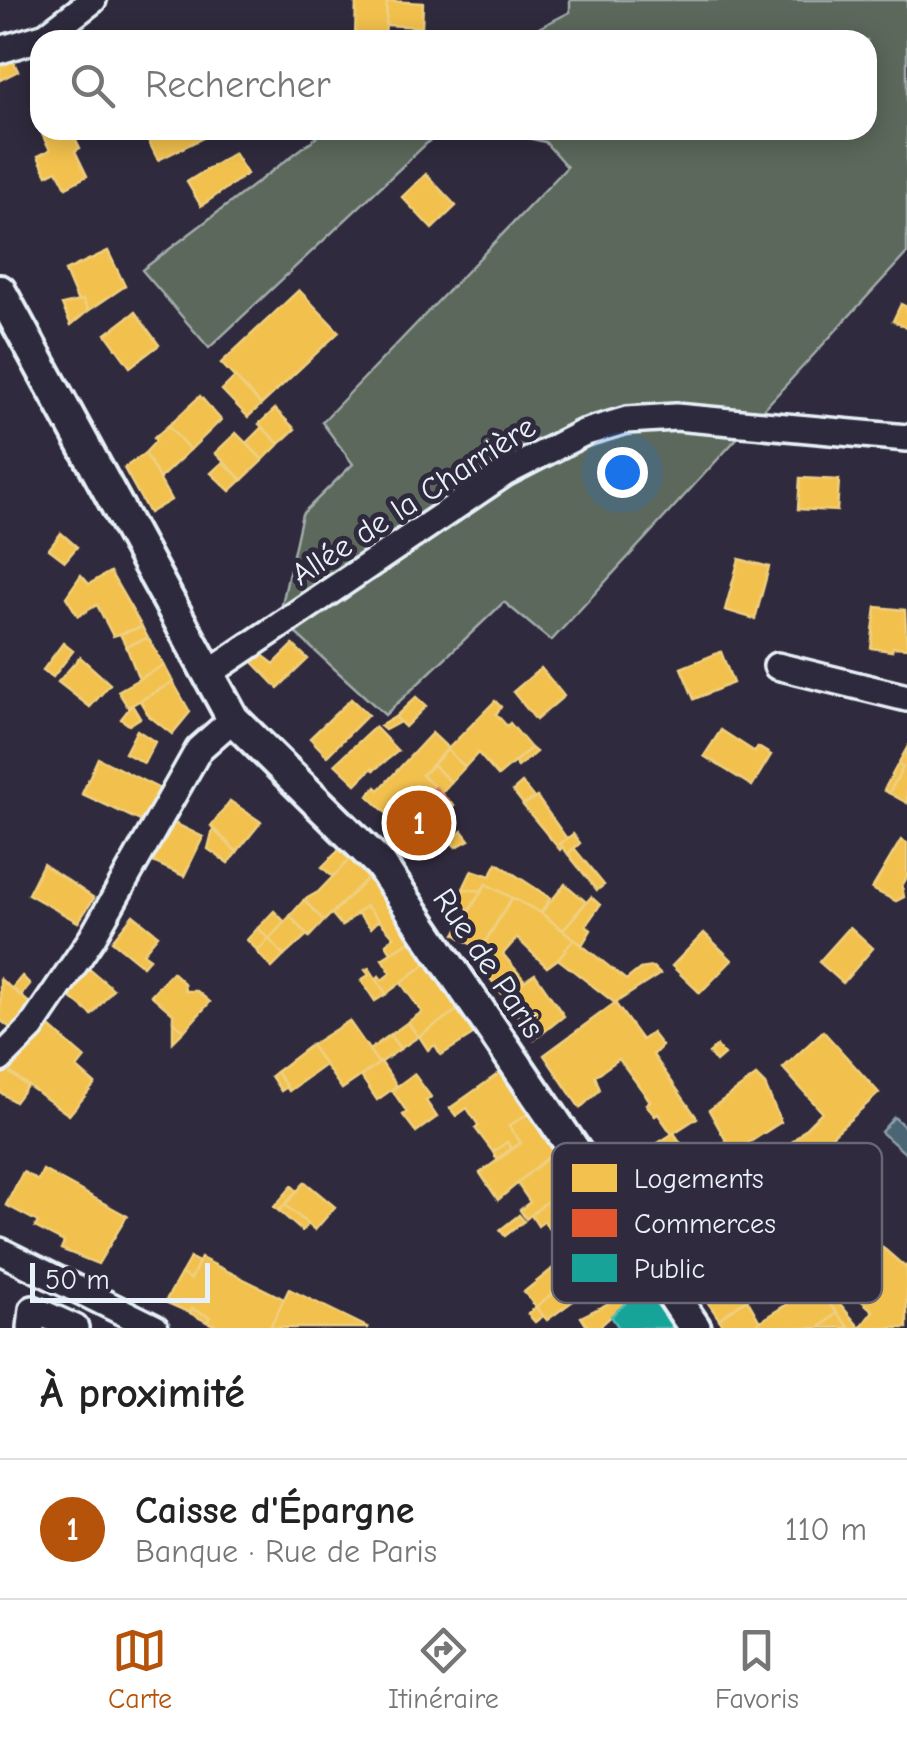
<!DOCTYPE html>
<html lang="fr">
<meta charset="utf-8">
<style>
:root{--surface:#fff;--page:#f6f6f6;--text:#222;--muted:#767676;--line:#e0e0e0;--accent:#b45309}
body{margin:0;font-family:"Comic Neue",sans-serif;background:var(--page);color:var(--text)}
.scale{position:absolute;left:30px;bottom:25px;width:180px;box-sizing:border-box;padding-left:10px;border:5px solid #e8f1f8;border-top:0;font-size:28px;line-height:35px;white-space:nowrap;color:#e8f1f8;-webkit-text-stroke:8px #2f2a3d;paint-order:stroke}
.you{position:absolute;left:622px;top:472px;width:35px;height:35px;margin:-25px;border:8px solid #fff;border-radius:50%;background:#1a73e8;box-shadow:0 0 0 15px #1a73e833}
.badge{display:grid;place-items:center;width:65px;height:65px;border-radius:50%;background:var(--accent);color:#fff;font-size:32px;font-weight:700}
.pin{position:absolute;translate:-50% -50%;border:5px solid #fff;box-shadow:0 2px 10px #0006}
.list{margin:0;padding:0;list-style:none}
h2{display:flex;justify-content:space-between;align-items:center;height:130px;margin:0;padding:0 40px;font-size:42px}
h2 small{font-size:32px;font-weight:400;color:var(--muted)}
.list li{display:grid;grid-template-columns:65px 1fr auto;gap:30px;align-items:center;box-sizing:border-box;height:140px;padding:0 40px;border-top:2px solid var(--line)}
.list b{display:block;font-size:38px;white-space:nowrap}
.list p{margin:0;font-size:32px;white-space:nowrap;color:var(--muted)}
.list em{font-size:32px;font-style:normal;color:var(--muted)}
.icon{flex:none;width:55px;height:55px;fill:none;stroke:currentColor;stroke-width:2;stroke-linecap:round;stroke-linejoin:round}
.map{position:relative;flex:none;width:907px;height:1328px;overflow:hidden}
.search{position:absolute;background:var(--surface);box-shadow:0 5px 25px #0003;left:30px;right:30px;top:30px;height:110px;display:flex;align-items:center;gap:25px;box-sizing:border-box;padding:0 35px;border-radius:30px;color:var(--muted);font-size:38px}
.sheet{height:270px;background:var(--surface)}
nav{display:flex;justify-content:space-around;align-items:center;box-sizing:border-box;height:140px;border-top:2px solid var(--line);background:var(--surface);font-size:28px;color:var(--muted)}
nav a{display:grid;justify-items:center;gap:5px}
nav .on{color:var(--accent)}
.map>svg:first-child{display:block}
.green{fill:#5b675c;stroke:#a2acaa;stroke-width:2.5}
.water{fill:#4c6574;stroke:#8a9da9;stroke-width:2.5}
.homes{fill:#f2c14e;stroke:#efcf81;stroke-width:2.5}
.shops{fill:#e4572e;stroke:#e5856b;stroke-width:2.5}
.public{fill:#17a398;stroke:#56bab5;stroke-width:2.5}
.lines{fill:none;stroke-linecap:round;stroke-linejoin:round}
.minor-casing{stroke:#e8f1f8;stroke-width:32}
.major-casing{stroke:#e8f1f8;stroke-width:38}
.minor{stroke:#2f2a3d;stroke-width:25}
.major{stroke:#2f2a3d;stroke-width:30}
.labels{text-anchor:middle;stroke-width:10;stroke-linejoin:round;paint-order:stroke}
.street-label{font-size:32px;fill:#e8f1f8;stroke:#2f2a3d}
.key{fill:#2f2a3d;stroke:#666675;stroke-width:2.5}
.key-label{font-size:28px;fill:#e8f1f8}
</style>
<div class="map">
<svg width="907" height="1328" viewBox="0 0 907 1328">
<rect width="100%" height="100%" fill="#2f2a3d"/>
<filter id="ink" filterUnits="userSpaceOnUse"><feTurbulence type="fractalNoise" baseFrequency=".01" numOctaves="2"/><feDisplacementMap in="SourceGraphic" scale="20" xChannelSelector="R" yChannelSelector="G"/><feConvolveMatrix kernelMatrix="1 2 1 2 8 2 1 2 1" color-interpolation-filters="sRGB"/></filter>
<g filter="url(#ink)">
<g class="green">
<path d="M570,0h337v253l-356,388 -47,-39 -119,113 -106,-97 23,-104 51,-50 -31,-42 245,-255 -22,-25 -51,-12h373v-90h-352l55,-28z"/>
<path d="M326,130h115l-232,218 -67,-78z"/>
</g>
<path class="water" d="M894,1117l13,12v26l-26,-23z"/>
<g class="homes">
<path d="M356,0h31l-2,40h-30z"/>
<path d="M387,1l36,2 -1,24 -36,-2z"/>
<path d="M10,54l8,17 -18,9v-23z"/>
<path d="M45,130h26l9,18 -5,3 12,25 -21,11 -9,-17 -10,5 -9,-19 12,-6 -9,-18z"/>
<path d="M163,130h44l2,5 -51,25 -11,-22z"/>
<path d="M234,153l13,21 -46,32 -14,-24z"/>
<path d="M426,174l30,32 -24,23 -30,-32z"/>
<path d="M108,251l17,35 -37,25 -5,-11 -5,2 -13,-31z"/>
<path d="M299,290l40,42 -78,73 -40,-42z"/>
<path d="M83,300l5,11 -17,14 -9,-20z"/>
<path d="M901,304l6,3v21l-14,-7z"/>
<path d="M135,312l24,33 -29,22 -24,-33z"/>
<path d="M235,377l26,28 -13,12 -26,-27z"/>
<path d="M200,396l21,24 -31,30 -22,-24z"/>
<path d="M275,409l20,20 -16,15 -20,-20z"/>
<path d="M168,426l22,24 -31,29 -14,-26 11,-12 -2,-3z"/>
<path d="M262,427l17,17 -16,16 -17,-17z"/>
<path d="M236,433l27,27 -21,20 -27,-27z"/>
<path d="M145,453l26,47 -22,13 -25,-45z"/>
<path d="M223,462l19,18 -12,11 -19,-18z"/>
<path d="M800,478l39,2 -2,31 -39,-2z"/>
<path d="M61,533l16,14 -12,14 -16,-12z"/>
<path d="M739,559l30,8 -14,52 -30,-9z"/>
<path d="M110,572l32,55 -29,9 -16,-31 -19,11 -12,-19 15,-22 8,9z"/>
<path d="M876,607l29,3 2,38 -14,-1 -1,4 -21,-3z"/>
<path d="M142,627l6,11 -22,8 -6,-12z"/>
<path d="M148,638l16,27 -25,14 -13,-33z"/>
<path d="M63,643l10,8 -20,26 -10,-7z"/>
<path d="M293,645l15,14 -30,29 -26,-27 9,-7 13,10z"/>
<path d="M721,652l12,31 -39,16 -13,-31z"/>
<path d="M80,657l30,27 -20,23 -32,-25z"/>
<path d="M164,665l9,17 -45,25 -10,-16z"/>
<path d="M541,668l23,28 -28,24 -23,-28z"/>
<path d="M173,682l17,30 -18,22 -23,-18 -9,-15z"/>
<path d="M416,697l10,9 -21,21 -10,-10z"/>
<path d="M351,699l17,16 -41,41 -17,-18z"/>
<path d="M495,701l6,6 -5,7 11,12 3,-3 21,25 -33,28 -20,-23 -13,14 -18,-17z"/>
<path d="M132,705l8,13 -11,7 -8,-6z"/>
<path d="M395,717l5,5 -15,8 -5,-4z"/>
<path d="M375,727l23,24 -24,19 -2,-2 -16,16 -21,-20z"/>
<path d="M137,730l18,12 -11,21 -19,-10z"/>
<path d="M721,730l34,22 3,-5 13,8 -19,31 -48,-30z"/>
<path d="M432,733l16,15 -26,27 13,12 -36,38 -31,-29 8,-9 3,3z"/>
<path d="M531,748l5,4 -18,15 -4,-5z"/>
<path d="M907,748v55l-18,-10 14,-26 -5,-3z"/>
<path d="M447,750l18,17 -14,15 -18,-17z"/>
<path d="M98,758l62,31 -15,34 -63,-29z"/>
<path d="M898,764l5,3 -14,26 -5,-3z"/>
<path d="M433,765l18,17 -10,11 -19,-18z"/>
<path d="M522,783l12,15 -11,6 -10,-13z"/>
<path d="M537,797l30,42 -7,5 3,3 -3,3 -37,-45z"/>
<path d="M448,800l6,6 -17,18 -6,-6z"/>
<path d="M230,801l31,21 -24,30 -26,-26z"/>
<path d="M172,822l31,15 -19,39 -31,-14z"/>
<path d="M213,829l24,23 -9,11 -20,-14z"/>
<path d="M462,831l7,9 -13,7 -6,-6z"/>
<path d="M573,834l7,9 -12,11 -8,-10z"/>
<path d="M901,840l6,3v34l-5,9 2,11 -8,4 -24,-12z"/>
<path d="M574,848l30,37 -7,5 -29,-36z"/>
<path d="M340,849l10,10 -17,18 -11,-10z"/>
<path d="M350,859l18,19 -44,43 -20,-21 14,-8z"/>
<path d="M497,863l53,35 -9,15 -55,-29 -5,7 -18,-2 9,-19 18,6z"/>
<path d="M43,864l51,34 -16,24 -50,-28z"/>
<path d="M368,878l26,30 18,32 -21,12 -5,-8 8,-7 -28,-31 -24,20 -10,-12z"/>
<path d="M486,884l26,14 -32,52 -25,-16z"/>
<path d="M565,884l21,18 -23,28 -22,-17z"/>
<path d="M463,889l18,2 -11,19 -15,-6z"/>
<path d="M591,897l9,8 -14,20 5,5 -9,15 -19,-15z"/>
<path d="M512,898l29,15 33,26 -16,20 -11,8 -30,-29 -14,16 22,27 -22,14 -28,-36z"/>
<path d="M304,900l20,21 -15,16 -19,-21z"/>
<path d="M366,906l13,14 -8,8 -14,-15z"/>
<path d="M274,911l11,11 -16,17 -11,-11z"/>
<path d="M133,915l25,20 -15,18 7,5 -7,8 -31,-25z"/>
<path d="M290,916l17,19 -23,21 -15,-17z"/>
<path d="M850,927l23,21 -30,35 -24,-21z"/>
<path d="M258,928l11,11 -11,12 -11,-11z"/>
<path d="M704,933l28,27 -32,33 -28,-27z"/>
<path d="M269,939l15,17 -12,12 -15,-16z"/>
<path d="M574,939l52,41 14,-11 13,-2 7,7 -45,29 -57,-44z"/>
<path d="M412,940l15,23 -41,31 -10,-15 3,-3 3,4 9,-7 -9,-14z"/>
<path d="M427,963l32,46 -41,28 -10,-15 14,-10 -21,-29z"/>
<path d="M369,968l17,26 -11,7 -14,-21 8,-5 -4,-5z"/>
<path d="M89,969l24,20 -21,26 -24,-20z"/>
<path d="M172,972l12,11 1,8h12l13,11 -26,29 -11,-10v-7l-22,-19z"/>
<path d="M535,974l29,42 -30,24 -31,-45z"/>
<path d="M22,976l8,8 -9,11 -9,-7z"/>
<path d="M0,979l32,26 -19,25 -13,-10z"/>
<path d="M615,1003l27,37 10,-7 10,13 -9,9 44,63 -25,16 -14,-20 -3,2 -9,-12 4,-3 -31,-42 -24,17 5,14 -20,18 -36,-53z"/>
<path d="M459,1009l17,24 -35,22 -6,-10 -7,5 -9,-14z"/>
<path d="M173,1021l11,10 -11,11z"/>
<path d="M349,1021l30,43 -37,25 -31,-44z"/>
<path d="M44,1022l41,36 -8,10 18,16 -26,31 -64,-46z"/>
<path d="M408,1022l10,15 -18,12 -10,-14z"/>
<path d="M823,1031l56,62 -96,88 8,11 -36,27 2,-18 6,-5 1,-11 13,-9 1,-20 44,-44 -39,-44z"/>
<path d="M390,1035l10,14 -21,15 -10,-14z"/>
<path d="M311,1045l14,20 -36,26 -13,-19z"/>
<path d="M717,1046l7,9 -8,7 -7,-9z"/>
<path d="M381,1062l16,24 -20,14 -16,-24z"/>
<path d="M5,1069l22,17 -12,16 -15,-10v-18z"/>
<path d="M276,1072l11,15 -6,4 -10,-15z"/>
<path d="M501,1072l28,41 -20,13 12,17 -10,6 -4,-7 -14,10 -18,-24 4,-2 -12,-18 -11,8 -6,-8z"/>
<path d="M414,1074l17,23 -5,4 11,16 -21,15 -13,-17 4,-3 -15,-22z"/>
<path d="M756,1076l9,9 16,37 -48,31 -24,-43z"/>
<path d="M529,1113l27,38 -58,49 -18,-27 41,-30 -12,-17z"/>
<path d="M674,1133l19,28 -32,24 7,11 -21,17 -16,-23 5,-8 -2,-24z"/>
<path d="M507,1142l4,7 -14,10 -4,-7z"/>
<path d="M556,1151l19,27 -49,41 -6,-9 10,-8 -13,-19z"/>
<path d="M43,1170l84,46 -29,48 -37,-15 3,-7 -29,-15 3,-5 -32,-17 17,-33 15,8z"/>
<path d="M575,1178l40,63 -53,44 -10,-16 21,-17 -7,-9 8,-7 -12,-17 -14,9 -4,-7 -6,5 -7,-11z"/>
<path d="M305,1182l30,25 -20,23 -30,-25z"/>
<path d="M292,1186l5,5 -18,20 -5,-4z"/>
<path d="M681,1186l14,24 -8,6 15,23 -5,3 6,9 -9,6 14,20 22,-17 13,19 -34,25 -62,-91z"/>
<path d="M285,1205l23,19 -6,7 -23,-20z"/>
<path d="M519,1215l5,6 -19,15 -5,-6z"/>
<path d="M615,1241l30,45 -47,42h-10l-7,-11 32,-16 -12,-13 -8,7 -5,-5 -41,30 -11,-13z"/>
<path d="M882,1247l23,20 2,-2v63h-47l13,-17 -27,-24 9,-10 -5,-5 11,-12 5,5z"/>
<path d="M190,1258l9,4 -8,17 -10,-5z"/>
<path d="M201,1258l83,41 -14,29h-50l-13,-6 3,-5 -18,-8 -2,4 -25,-11 16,-28 10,5z"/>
<path d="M803,1259l56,68 -1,1h-9l-34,-41 -19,-24z"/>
<path d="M771,1260l11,14 -63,45 -10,-15z"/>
<path d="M552,1269l10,16 -26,22 -12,-15z"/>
<path d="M815,1287l22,26 -18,15h-70z"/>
<path d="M289,1289l80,39h-99z"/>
<path d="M747,1299l13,23 -11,6h-24l-6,-9z"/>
<path d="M536,1307l7,9 -8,6 -7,-8z"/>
<path d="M192,1309l18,8 -3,5 -17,-9z"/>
<path d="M837,1313l12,15h-30z"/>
</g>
<path class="shops" d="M435,787l13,13 -17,18 10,10 -20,21 -24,-22z"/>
<path class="public" d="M645,1286l28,42h-54l-8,-12z"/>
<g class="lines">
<defs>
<g id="minor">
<path d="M0,50l46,-14 47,-36"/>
<path d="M777,666l130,32"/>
<path d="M208,674l297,-201 78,-40 44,-13 49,-3 231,21"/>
<path d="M0,1059l31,-31 61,-90 107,-189 34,-30"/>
<path d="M0,1251l155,77"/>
<path d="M31,1328l2,-19 42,19"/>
</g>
<path id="major" d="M0,291l233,428 147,145 315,464"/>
</defs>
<use href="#minor" class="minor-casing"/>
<use href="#major" class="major-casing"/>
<use href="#minor" class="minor"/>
<use href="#major" class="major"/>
</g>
</g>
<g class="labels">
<g class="street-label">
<text transform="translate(413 500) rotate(-33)" y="11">Allée de la Charrière</text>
<text transform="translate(489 963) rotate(56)" y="11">Rue de Paris</text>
</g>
</g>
<rect x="552" y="1143" width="330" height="160" rx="15" class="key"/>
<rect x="572" y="1164" width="45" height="28" fill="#f2c14e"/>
<rect x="572" y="1209" width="45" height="28" fill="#e4572e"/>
<rect x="572" y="1254" width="45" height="28" fill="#17a398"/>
<g class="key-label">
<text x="634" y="1188">Logements</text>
<text x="634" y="1233">Commerces</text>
<text x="634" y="1278">Public</text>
</g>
</svg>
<div class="scale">50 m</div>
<div class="you"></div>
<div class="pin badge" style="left:419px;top:823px">1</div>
<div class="search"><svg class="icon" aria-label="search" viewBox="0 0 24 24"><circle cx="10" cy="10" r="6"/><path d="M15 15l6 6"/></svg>Rechercher</div>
</div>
<section class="sheet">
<h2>À proximité<small></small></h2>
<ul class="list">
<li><span class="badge">1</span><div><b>Caisse d'Épargne</b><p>Banque · Rue de Paris</p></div><em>110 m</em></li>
</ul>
</section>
<nav>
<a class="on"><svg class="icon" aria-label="map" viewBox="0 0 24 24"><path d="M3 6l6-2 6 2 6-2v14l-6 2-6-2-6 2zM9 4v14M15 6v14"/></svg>Carte</a>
<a><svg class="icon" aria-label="directions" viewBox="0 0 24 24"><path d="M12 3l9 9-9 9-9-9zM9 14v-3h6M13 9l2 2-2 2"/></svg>Itinéraire</a>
<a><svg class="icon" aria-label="saved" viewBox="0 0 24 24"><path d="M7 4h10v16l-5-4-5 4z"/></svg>Favoris</a>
</nav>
